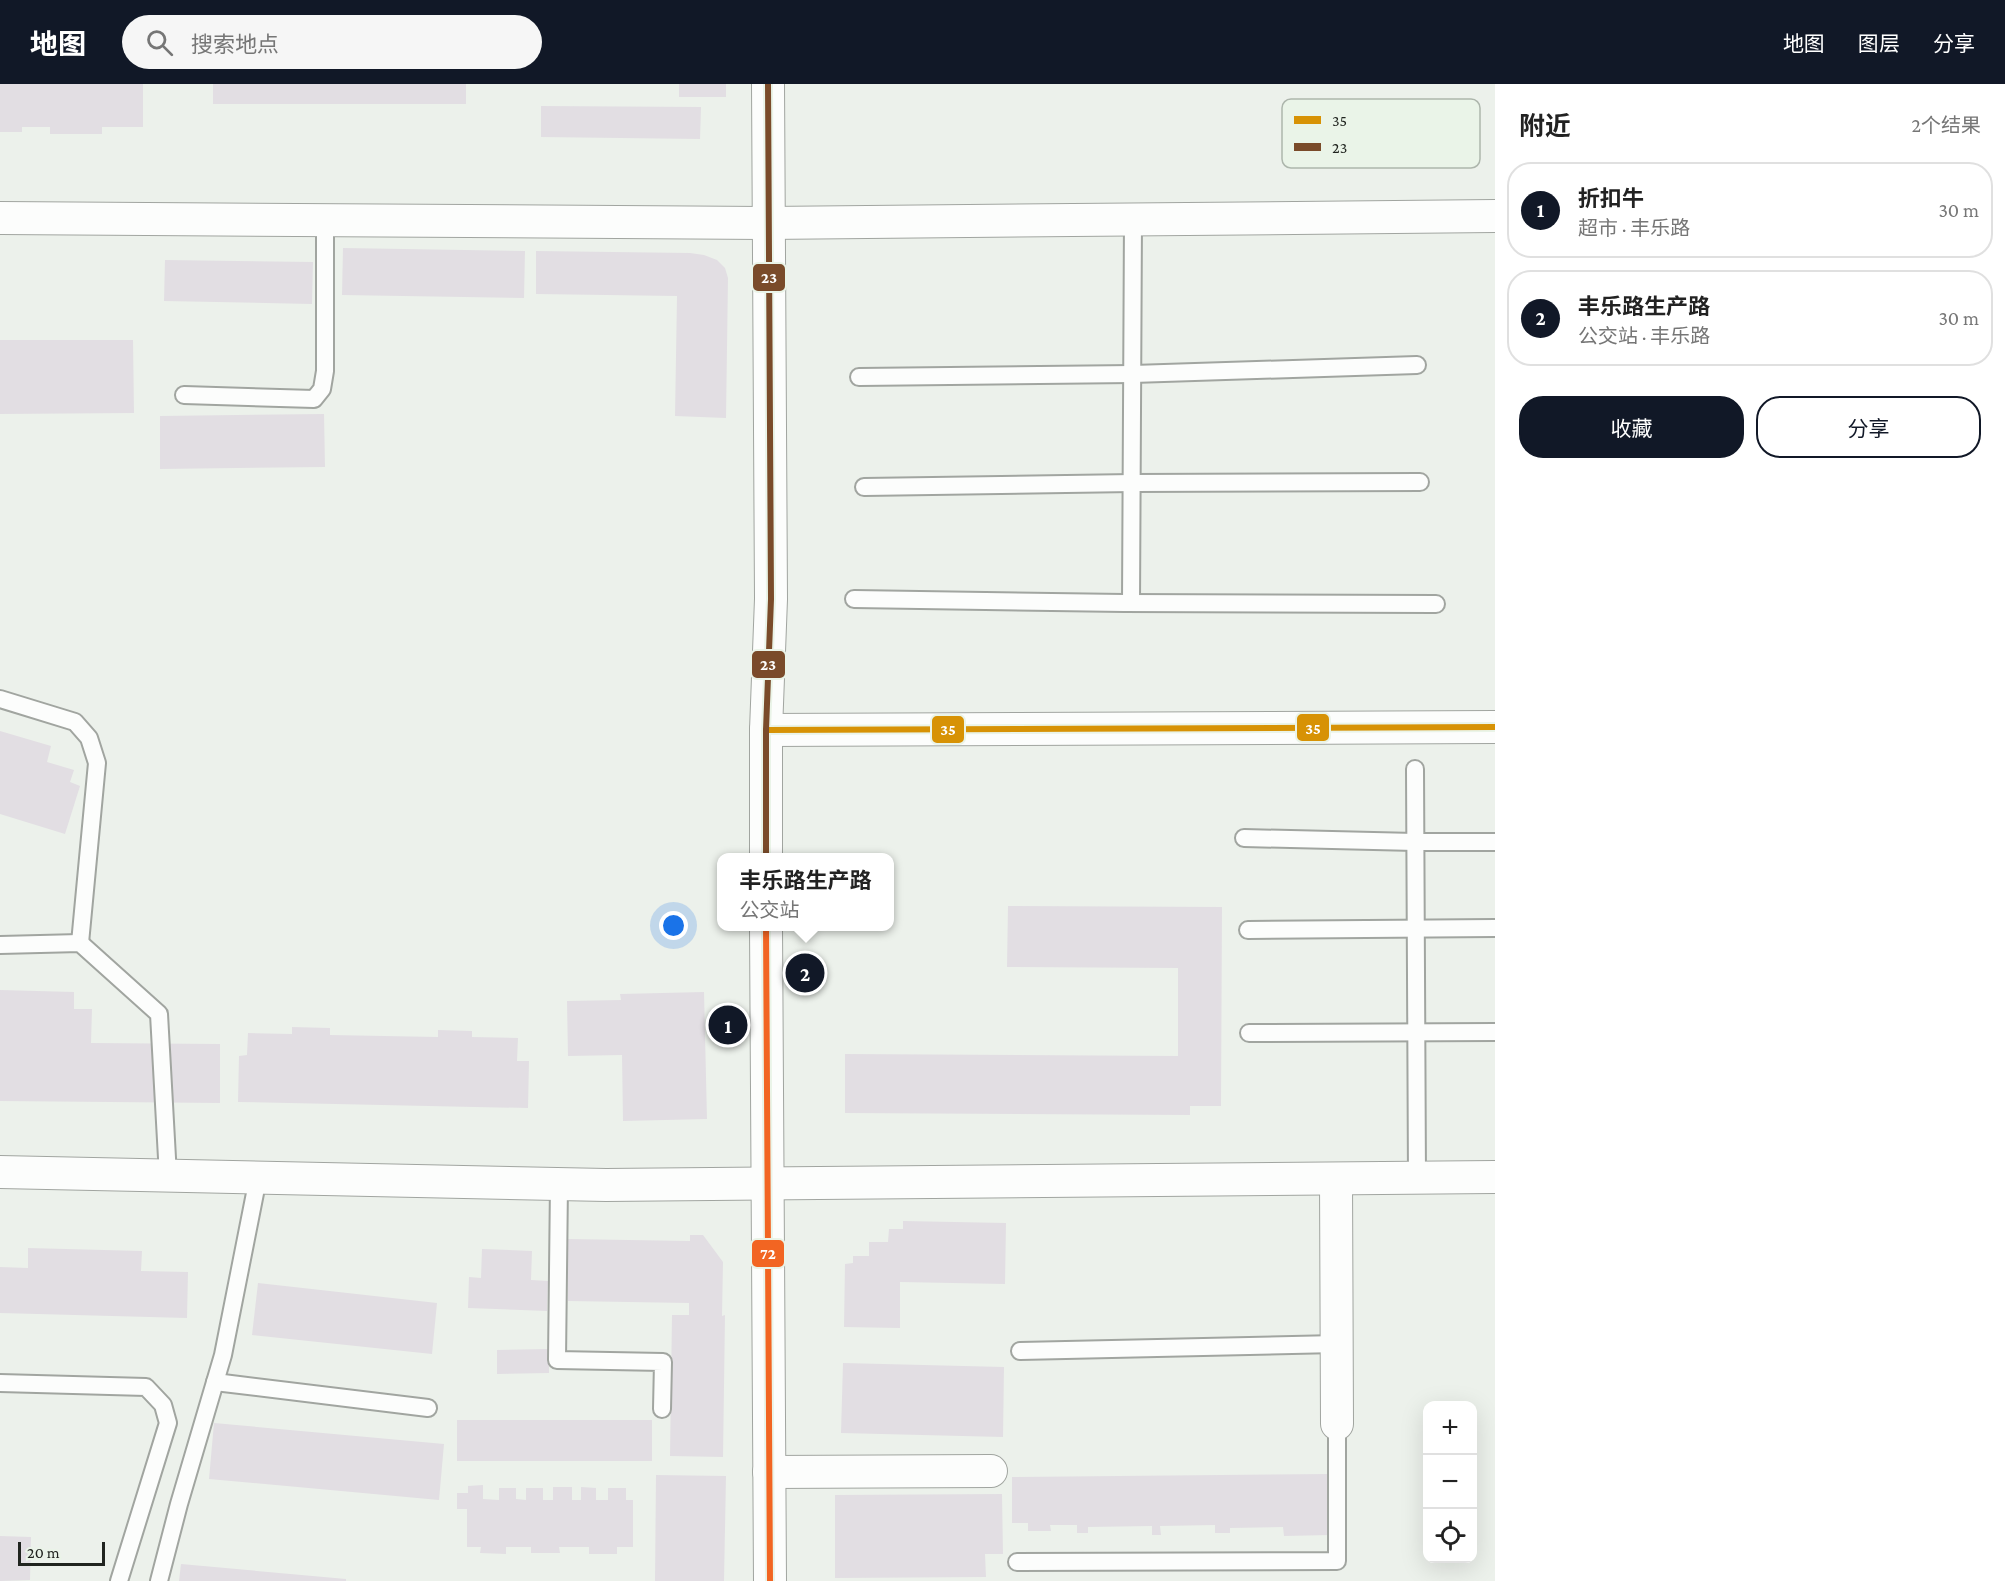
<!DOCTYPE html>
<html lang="zh">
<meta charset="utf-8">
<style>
:root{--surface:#fff;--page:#f6f6f6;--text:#222;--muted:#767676;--line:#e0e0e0;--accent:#111827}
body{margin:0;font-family:"Crimson Pro","Noto Sans SC",serif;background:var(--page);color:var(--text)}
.controls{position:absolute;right:18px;bottom:18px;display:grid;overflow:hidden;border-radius:12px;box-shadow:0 6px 24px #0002}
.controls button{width:54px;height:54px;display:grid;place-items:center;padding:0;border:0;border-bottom:2px solid var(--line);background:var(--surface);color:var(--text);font:30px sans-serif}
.scale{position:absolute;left:18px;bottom:15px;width:87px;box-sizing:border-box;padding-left:6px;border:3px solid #20241f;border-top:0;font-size:16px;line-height:21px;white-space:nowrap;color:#20241f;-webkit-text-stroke:4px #eaf4e8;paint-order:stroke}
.you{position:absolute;left:674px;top:842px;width:21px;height:21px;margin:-15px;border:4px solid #fff;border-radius:50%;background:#1a73e8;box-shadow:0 0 0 9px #1a73e833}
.badge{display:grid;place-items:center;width:39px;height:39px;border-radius:50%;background:var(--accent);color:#fff;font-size:20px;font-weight:700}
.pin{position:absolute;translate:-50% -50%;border:3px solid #fff;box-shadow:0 2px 6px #0006}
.popup{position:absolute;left:717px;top:769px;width:177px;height:78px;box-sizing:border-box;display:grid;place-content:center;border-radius:12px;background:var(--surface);filter:drop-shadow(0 2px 4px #0005);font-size:20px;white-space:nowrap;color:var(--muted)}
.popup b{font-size:22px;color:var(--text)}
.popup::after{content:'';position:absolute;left:50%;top:100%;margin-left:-12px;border:12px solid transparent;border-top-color:var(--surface)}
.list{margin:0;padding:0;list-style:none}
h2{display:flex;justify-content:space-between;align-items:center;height:78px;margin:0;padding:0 24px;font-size:26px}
h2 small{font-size:20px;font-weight:400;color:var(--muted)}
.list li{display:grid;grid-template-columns:39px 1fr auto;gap:18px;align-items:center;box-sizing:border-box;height:96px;margin:0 12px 12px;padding:0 12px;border:2px solid var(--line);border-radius:24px}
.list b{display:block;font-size:22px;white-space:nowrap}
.list p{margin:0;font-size:20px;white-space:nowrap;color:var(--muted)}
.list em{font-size:20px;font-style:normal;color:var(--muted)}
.actions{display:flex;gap:12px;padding:18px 24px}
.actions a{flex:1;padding:14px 0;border:2px solid var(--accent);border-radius:24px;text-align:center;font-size:21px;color:var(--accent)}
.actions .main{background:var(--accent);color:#fff}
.icon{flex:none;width:33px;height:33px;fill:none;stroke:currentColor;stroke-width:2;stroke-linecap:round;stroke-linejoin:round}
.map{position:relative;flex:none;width:1495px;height:1497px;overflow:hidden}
header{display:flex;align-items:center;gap:36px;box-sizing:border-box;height:84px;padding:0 30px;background:var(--accent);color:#fff}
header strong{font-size:28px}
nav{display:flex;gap:33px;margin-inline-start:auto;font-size:21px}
.search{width:420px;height:54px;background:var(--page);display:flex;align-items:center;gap:15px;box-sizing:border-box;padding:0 21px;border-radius:33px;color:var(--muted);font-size:22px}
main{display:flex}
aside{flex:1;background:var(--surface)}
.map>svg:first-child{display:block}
.building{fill:#e2dee3}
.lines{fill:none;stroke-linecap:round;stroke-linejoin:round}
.service-casing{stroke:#a1a5a0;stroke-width:20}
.minor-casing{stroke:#a1a5a0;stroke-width:34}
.service{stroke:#fcfdfc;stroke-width:16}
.minor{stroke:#fcfdfc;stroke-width:32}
.bus-1-casing{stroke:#eaf4e8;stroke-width:10}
.bus-2-casing{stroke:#eaf4e8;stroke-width:10}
.bus-3-casing{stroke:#eaf4e8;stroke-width:10}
.bus-1{stroke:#d79205;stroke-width:6}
.bus-2{stroke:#7a4b2a;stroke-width:6}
.bus-3{stroke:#f26522;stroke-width:6}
.key{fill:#eaf4e8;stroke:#adb6ac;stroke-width:1.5}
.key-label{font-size:16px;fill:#20241f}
.line-badge{stroke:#eaf4e8;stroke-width:2}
.badge-label{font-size:16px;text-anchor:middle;font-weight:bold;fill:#fff}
</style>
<header>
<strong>地图</strong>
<div class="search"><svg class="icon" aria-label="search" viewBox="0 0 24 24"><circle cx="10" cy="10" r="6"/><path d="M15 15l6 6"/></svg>搜索地点</div>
<nav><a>地图</a><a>图层</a><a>分享</a></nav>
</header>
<main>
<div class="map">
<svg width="1495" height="1497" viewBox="0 0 1495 1497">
<rect width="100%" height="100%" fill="#ecf1eb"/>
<g class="building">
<path d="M0,0h143v43h-41v7h-52v-7h-28v5h-22z"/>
<rect x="213" y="0" width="253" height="20"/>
<rect x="679" y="0" width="47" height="13"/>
<path d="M541,22l160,1 -1,32 -159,-2z"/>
<path d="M343,164l182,3 -1,47 -182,-3z"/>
<path d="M536,167l154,2 14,2 13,5 8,8 3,10 -2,140 -51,-2 2,-120 -141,-2z"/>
<path d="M165,176l148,2 -1,42 -148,-3z"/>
<path d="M0,256h133l1,73 -134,1z"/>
<path d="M324,330l1,53 -165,2v-53z"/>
<path d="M0,647l51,15 -4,16 27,8 -4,12 10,4 -15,48 -65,-20z"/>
<path d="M1008,822l214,1 -1,199h-31v9l-345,-2v-59l333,2v-88l-171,-1z"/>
<path d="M0,906l74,2v17h18l-1,34 129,1v59l-220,-2z"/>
<path d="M704,908l3,127 -84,2 -1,-66 -54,1 -1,-55 54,-1 -1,-6z"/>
<path d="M292,943l38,1v7l108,2v-7l34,1v6l46,1 -1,23h12l-1,47 -290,-6 1,-46 8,-1 1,-22 44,1z"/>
<path d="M903,1137l103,2 -1,61 -105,-2v46l-56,-1 1,-63 8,-1v-7h16v-14h19l1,-13h14z"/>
<path d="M690,1151h13l20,27 -1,54 3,-1 -2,142 -53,-1 2,-141h17v-12l-121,-2v-62l122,2z"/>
<path d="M28,1164l114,3 -1,20 47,1 -1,46 -187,-5v-46l28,1z"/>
<path d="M482,1165l50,2 -1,29 17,1 -1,30 -79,-3 1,-31 12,1z"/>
<path d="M258,1199l179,20 -5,51 -180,-19z"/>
<path d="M549,1265v24l-52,1v-24z"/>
<path d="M843,1279l161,4 -1,70 -162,-4z"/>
<rect x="457" y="1336" width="195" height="41"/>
<path d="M214,1339l230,21 -5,56 -230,-21z"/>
<path d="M1329,1390l1,61 -46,1 -1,-9 -53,1v5h-15v-8l-55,1 1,9h-9v-9l-64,1v6h-11v-8h-27l1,6h-23v-8h-16v-46z"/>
<path d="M656,1391l70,1 -2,105h-69z"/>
<path d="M483,1401v14l16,1v-12h17v11l10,1v-12h17v12h10v-13h19v13h9v-13l15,1v12h12v-12h18v12h7v47h-16v7h-28v-7h-30l1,6h-29v-6h-25v7l-26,-1 1,-6h-14v-38h-10v-16h11v-7z"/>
<path d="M1002,1410l1,60h-18l1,23 -151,1v-83z"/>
<path d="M0,1452l31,1 -1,43 -30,1z"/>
<path d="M181,1480l165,15v2h-167z"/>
</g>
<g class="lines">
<defs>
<g id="service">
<path d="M859,293l274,-3 284,-9"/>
<path d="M184,311l130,4 8,-10 3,-18v-150"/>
<path d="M864,403l269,-4 287,-1"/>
<path d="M854,515l270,4 312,1"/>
<path d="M1131,519l2,-383"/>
<path d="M0,615l75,23 14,16 8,25 -17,180"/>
<path d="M1415,685l2,409"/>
<path d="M1244,754l171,4h80"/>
<path d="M1248,846l247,-2"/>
<path d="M0,861l80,-2 79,71 9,162"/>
<path d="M1249,949l246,-1"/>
<path d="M559,1100l-2,176 106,2 -1,47"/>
<path d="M1020,1267l317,-7"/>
<path d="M215,1298l213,26"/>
<path d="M0,1299l146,4 17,18 5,18 -49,158"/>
<path d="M1017,1478l320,-1v-137"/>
<path d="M159,1497l20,-77 44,-149 35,-177"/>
</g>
<g id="minor">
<path d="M0,134l767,5 728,-7"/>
<path d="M766,646l729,-3"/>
<path d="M766,774v-128l5,-131 -3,-515"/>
<path d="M766,842l4,655"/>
<path d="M0,1088l606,13 889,-8"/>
<path d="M1336,1095l1,245"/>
<path d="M769,1388l222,-1"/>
</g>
</defs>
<use href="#service" class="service-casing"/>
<use href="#minor" class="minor-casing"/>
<use href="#service" class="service"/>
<use href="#minor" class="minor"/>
<defs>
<path id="bus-1" d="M766,646l729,-3"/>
<path id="bus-2" d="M766,774v-128l5,-131 -3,-515"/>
<path id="bus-3" d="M766,842l4,655"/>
</defs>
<use href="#bus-1" class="bus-1-casing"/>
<use href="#bus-2" class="bus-2-casing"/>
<use href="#bus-3" class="bus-3-casing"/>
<use href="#bus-1" class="bus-1"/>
<use href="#bus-2" class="bus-2"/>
<use href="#bus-3" class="bus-3"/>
</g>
<rect x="1282" y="15" width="198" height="69" rx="9" class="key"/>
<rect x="1294" y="32" width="27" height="8" fill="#d79205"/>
<rect x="1294" y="59" width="27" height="8" fill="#7a4b2a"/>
<g class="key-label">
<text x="1332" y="42">35</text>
<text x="1332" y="69">23</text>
</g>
<g class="line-badge">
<rect x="752" y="179" width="34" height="29" rx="6" fill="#7a4b2a"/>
<rect x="751" y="566" width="35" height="29" rx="6" fill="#7a4b2a"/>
<rect x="1296" y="629" width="34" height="29" rx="6" fill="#d79205"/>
<rect x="931" y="631" width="34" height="29" rx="6" fill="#d79205"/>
<rect x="751" y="1155" width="34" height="29" rx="6" fill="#f26522"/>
</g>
<g class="badge-label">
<text x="769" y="199">23</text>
<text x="768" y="586">23</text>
<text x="1313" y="650">35</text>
<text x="948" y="651">35</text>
<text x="768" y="1175">72</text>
</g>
</svg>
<div class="controls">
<button>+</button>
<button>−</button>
<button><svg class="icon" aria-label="locate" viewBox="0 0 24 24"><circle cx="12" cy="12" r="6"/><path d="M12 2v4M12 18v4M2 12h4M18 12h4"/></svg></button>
</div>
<div class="scale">20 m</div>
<div class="you"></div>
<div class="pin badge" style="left:728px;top:941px">1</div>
<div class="pin badge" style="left:805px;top:889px">2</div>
<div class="popup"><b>丰乐路生产路</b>公交站</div>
</div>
<aside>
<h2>附近<small>2个结果</small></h2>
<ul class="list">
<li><span class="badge">1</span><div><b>折扣牛</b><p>超市 · 丰乐路</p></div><em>30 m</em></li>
<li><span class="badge">2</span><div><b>丰乐路生产路</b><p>公交站 · 丰乐路</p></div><em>30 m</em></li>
</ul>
<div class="actions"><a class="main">收藏</a><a>分享</a></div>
</aside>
</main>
